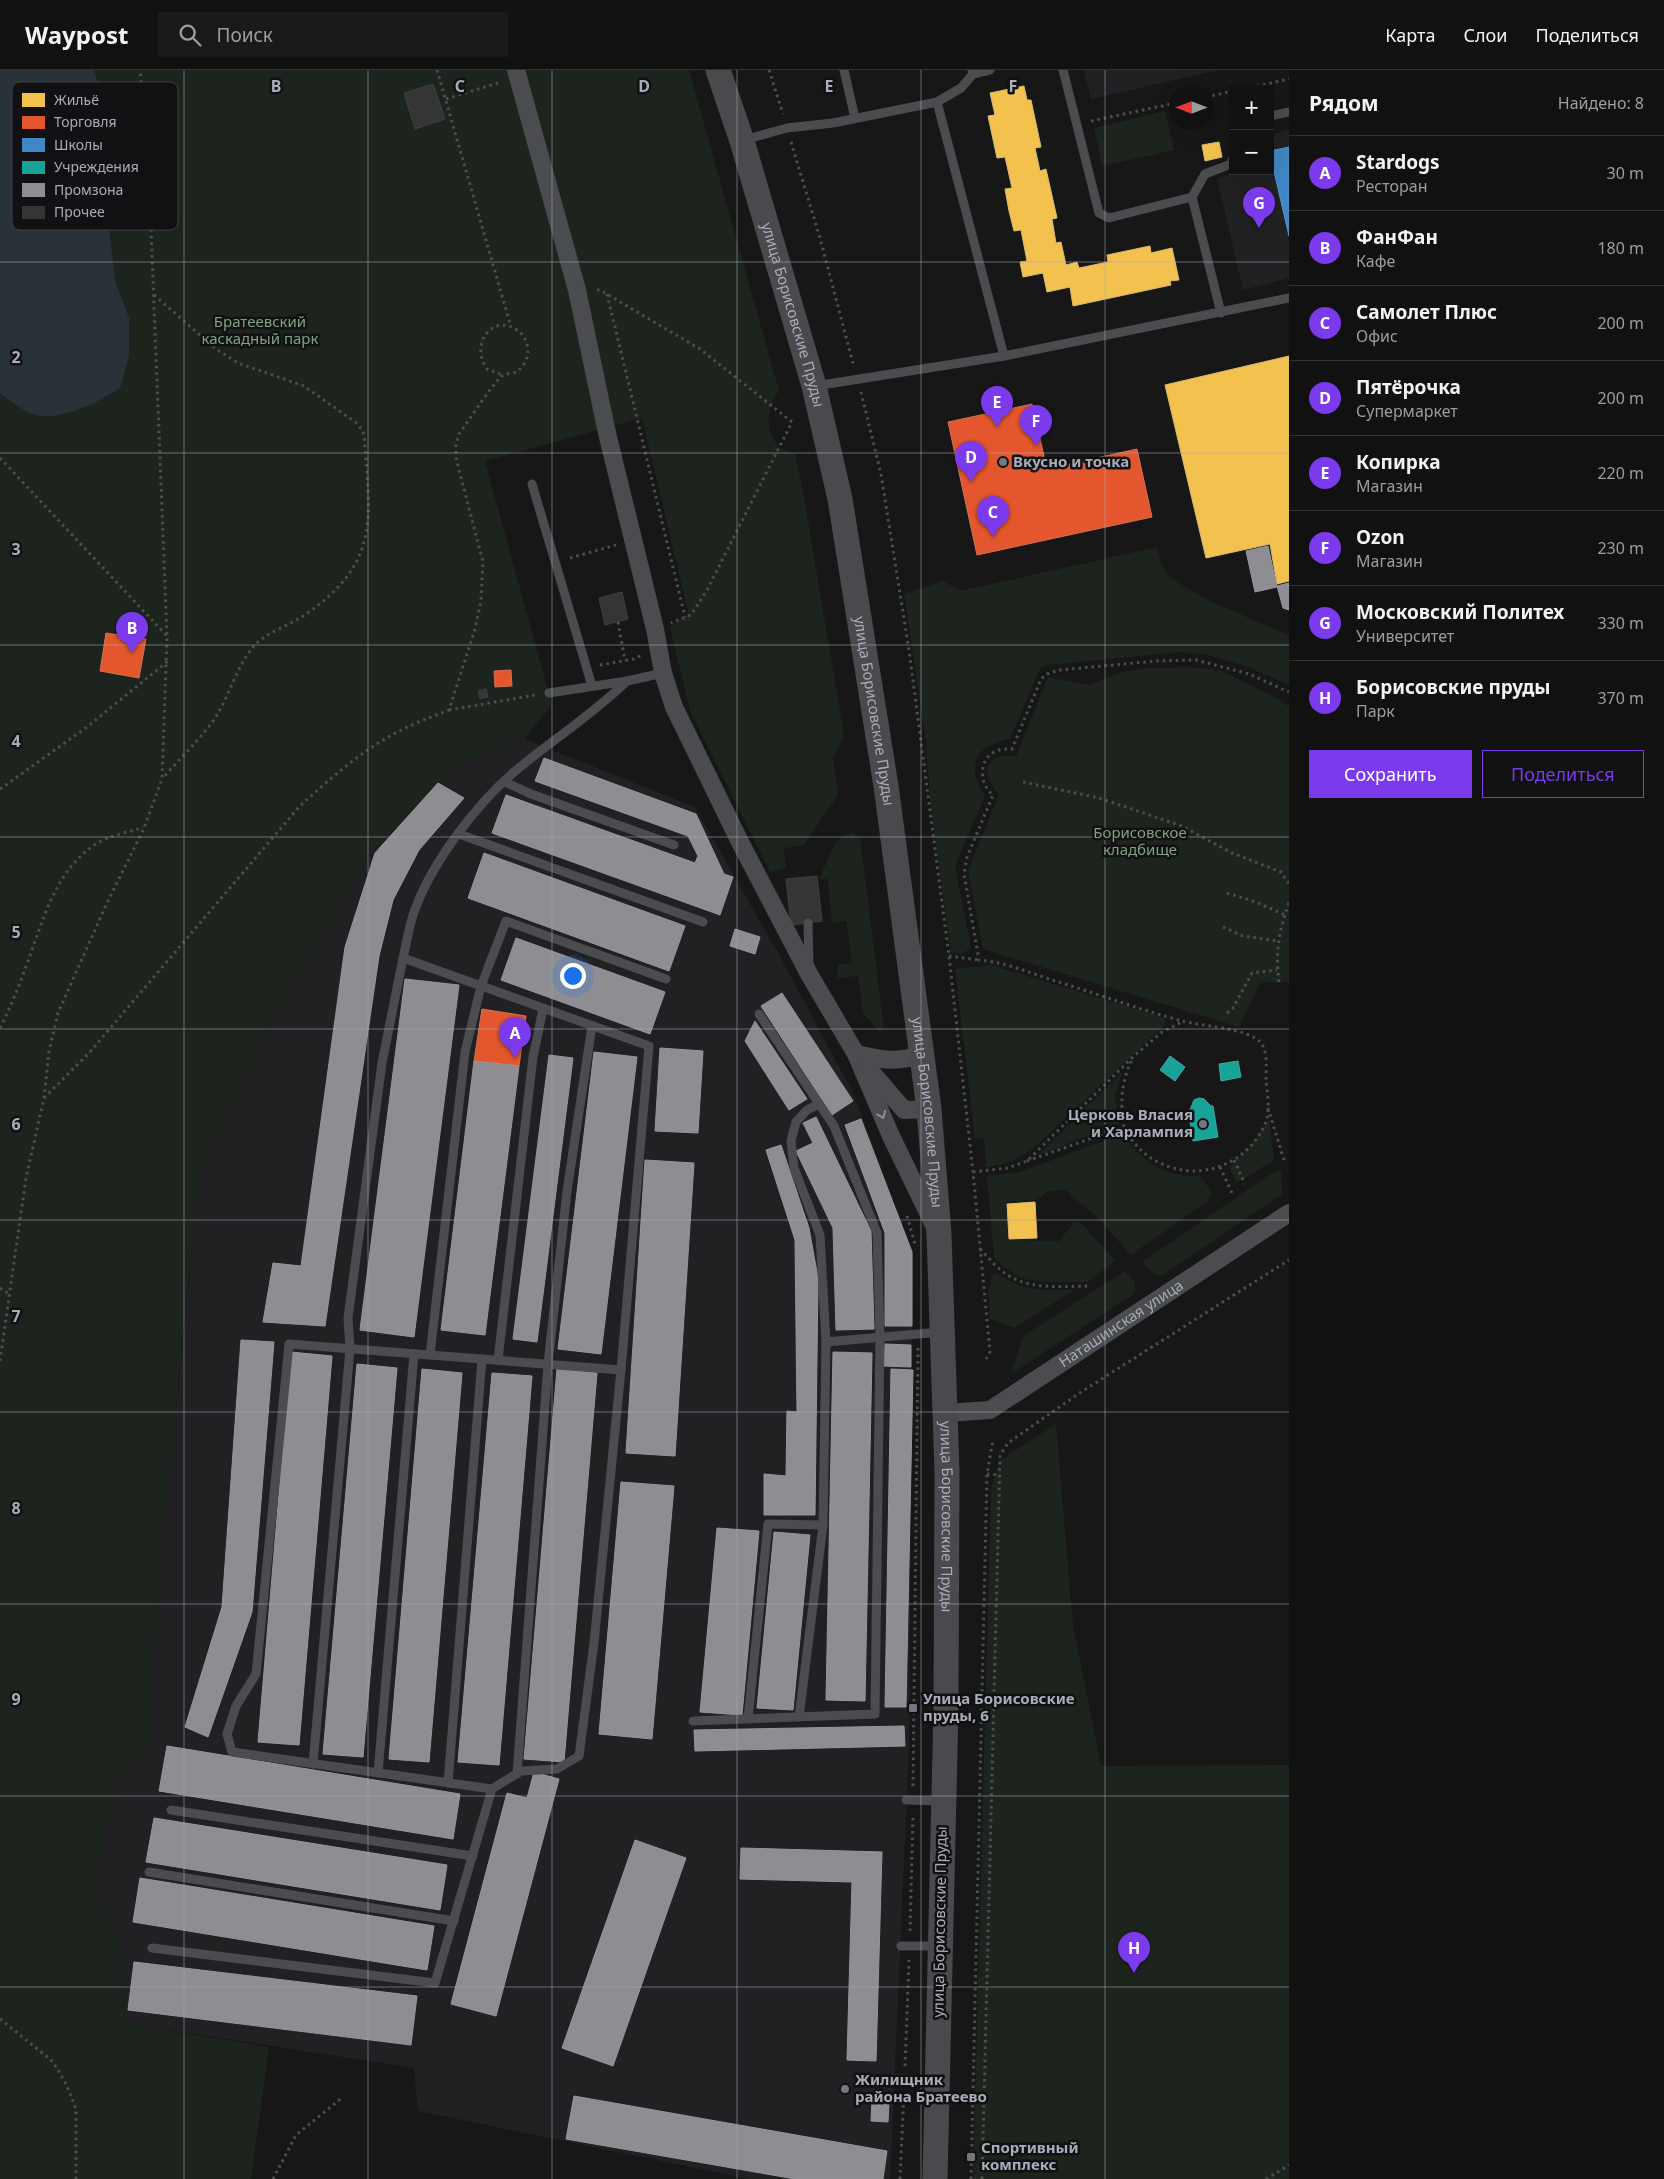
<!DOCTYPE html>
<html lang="ru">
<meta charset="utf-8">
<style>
:root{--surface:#111;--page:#1a1a1a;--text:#f1f3f6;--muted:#9c9d9f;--line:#303131;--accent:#7c3aed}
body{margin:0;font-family:"Noto Sans",sans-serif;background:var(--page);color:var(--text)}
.controls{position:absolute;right:15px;top:15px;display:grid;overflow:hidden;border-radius:0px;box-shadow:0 5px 20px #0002}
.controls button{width:45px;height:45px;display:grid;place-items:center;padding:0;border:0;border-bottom:1px solid var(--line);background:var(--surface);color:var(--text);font:25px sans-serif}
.compass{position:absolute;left:1169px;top:15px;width:45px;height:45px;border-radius:50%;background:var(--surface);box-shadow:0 5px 20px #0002;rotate:270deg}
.you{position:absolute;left:572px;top:905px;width:18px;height:18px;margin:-12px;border:4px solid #fff;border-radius:50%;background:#1a73e8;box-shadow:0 0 0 8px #1a73e833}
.badge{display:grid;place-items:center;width:32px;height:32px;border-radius:50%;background:var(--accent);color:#fff;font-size:16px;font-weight:700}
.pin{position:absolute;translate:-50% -41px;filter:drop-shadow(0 1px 2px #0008)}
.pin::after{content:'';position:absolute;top:26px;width:18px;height:15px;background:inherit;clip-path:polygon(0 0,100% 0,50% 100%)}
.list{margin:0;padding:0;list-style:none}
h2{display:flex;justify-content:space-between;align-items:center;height:65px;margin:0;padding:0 20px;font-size:21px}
h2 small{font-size:16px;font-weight:400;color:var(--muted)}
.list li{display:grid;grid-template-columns:32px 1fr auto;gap:15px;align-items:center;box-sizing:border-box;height:75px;padding:0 20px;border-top:1px solid var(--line)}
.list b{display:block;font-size:19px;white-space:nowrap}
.list p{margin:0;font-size:16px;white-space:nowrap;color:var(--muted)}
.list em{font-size:16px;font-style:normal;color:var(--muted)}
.actions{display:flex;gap:10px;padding:15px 20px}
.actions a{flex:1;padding:11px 0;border:1px solid var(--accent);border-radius:0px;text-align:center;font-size:18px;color:var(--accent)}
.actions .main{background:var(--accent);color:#fff}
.icon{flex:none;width:28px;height:28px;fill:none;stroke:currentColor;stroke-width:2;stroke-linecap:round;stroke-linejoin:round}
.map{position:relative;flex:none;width:1289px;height:2109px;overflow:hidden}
header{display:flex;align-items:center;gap:30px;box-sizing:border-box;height:70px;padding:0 25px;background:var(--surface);border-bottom:1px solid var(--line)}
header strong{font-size:24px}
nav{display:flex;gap:28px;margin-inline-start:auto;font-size:18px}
.search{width:350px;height:45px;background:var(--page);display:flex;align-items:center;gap:12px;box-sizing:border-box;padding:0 18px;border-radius:0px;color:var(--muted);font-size:19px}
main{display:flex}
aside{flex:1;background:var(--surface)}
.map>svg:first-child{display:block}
.built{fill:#212123}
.green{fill:#1d241e}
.water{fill:#2a3239}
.homes{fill:#f2c14e;stroke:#dcbb6e}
.shops{fill:#e4572e;stroke:#d27157}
.schools{fill:#3f88c5;stroke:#5e93c1}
.public{fill:#17a398;stroke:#42a6a2}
.industry{fill:#8d8d92;stroke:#95979d}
.building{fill:#353536;stroke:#3f4043}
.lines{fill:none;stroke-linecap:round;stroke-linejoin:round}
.path{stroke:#4d4e52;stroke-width:3;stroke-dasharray:2.5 4;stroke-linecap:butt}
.service{stroke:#4b4c50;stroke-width:9}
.minor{stroke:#4b4c50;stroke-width:18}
.secondary{stroke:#4a4a4e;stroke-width:25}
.oneway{stroke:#8c9099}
.grid{fill:none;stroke:#a8adb8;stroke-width:1;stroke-opacity:0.55}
.poi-dot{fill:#757880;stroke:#111113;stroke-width:2}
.labels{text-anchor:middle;stroke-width:5;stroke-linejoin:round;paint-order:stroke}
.street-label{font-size:15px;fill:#a8adb8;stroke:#111113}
.park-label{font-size:15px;fill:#7fa381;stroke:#111113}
.poi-label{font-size:15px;font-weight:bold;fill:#a8adb8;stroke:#111113;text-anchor:start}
.key{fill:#111113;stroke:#3e4045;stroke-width:1}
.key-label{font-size:14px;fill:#a8adb8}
.grid-label{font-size:16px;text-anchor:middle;font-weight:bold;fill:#a8adb8;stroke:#111113;stroke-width:5;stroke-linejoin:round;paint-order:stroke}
</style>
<header>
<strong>Waypost</strong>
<div class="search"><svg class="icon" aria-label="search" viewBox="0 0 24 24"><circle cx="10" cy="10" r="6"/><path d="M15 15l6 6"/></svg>Поиск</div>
<nav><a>Карта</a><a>Слои</a><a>Поделиться</a></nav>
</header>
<main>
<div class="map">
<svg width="1289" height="2109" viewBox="0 0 1289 2109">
<rect width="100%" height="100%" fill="#171717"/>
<g class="built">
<path d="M1084,0h135l-128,29z"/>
<path d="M1289,59v149l-46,12 -26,-112 22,-7h31v-36z"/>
<path d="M524,669l171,68 86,151 73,137 59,157 -4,496 -19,431h-141l-331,-68 -4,-43 -291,-45 -1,-83 -31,-48 28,-119 30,-29 8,-150 43,-424 77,-159 90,-152 86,-93z"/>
</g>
<g class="green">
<path d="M0,0h689l90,321c-17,22 -14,56 16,63l8,37 41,245 -11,21 5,38 -35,51 -19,2 2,20 -16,4 -80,-161 -20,-84 18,-15 -46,-194 -157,43 67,244 -28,34 -71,27 -86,93 -90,152 -77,159 -43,424 -8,150 -30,29 -28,119 31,48 1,83 146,24 -18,132h-251z"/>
<path d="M1165,41l9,39 -72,16 -8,-38z"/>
<path d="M1157,477c2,7 3,16 7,22 14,23 97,53 125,66v50l-41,-18 -40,-12 -27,-3 -134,13 -7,4 -30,70c-35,7 -45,26 -25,57l-30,70 16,82 -9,6 -11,-1 -21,-154 -4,-56 -22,-149 40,-13 16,10z"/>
<path d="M1187,597l32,3 60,29 10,8v275l-29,1 -21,44 -256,-78 -15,-78 31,-77c-4,-5 -9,-10 -11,-16 -5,-19 14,-25 28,-22l32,-79 40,8 35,-13 22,-4z"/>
<path d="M852,763l8,5 24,192 -5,1 -16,-18 -5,-37 -19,2 -2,-2 1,-11 14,-2 -6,-42 -14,2 -4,-44h-9l15,-34 7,-9z"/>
<path d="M991,895l171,52 4,4 -2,5 -126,118c-19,15 -28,20 -52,23l-2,-29 -9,1 -20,-170z"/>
<path d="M1122,1002l-7,25 4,27 -82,32z"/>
<path d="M1269,1048l5,42 -37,23 -8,-16c18,-15 29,-29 40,-49z"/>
<path d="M1122,1064c23,29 40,43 78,42l12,16 -3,8 -78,55 -34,-38 -26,-21 -5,-6 -18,1 -11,9 -31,2 2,38 51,1 15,-19h6l35,39 -27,21h-45l-19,-3 -19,-11 -11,-11 -7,-81 33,-4z"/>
<path d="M1275,1101h6l1,23 -119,81h-8l-13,-13z"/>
<path d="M1125,1201l10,11v11l-124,81 12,-38z"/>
<path d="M994,1202c32,20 44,18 80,18l-60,38 -24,-9 -2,-28z"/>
<path d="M1056,1354l17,202 28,140 188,-1v414h-316l18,-690 8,-28z"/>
</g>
<path class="water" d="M0,0h93l26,63 -3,46 -7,49 6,53 14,37v38l-9,32c-22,14 -52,30 -80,28 -14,-2 -29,-15 -40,-23z"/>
<g class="homes">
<path d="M1024,16l3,14h4l10,47 -6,1 5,23 6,-2 11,49 -5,1 4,24 5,-1 5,23 11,-3 2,6 29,-6 -1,-7 43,-9 1,7 21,-5 7,32 -9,1 1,4 -98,21 -3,-19 -23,5 -4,-19 -20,4 -3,-15 7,-1 -6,-31 -7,1 -5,-20 -4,-22 7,-1 -7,-31 -8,1 -9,-42 7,-1 -5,-22z"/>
<path d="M1219,72l3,15 -17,4 -3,-16z"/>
<path d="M1289,286v225l-12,3 -7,-40 -64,14 -41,-173z"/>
<path d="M1035,1132l2,36 -28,1 -2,-35z"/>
</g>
<g class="shops">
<path d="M1032,334l15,65 90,-20 15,68 -175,38 -29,-133z"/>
<path d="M106,563l40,6 -7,39 -39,-7z"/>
<path d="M511,600l1,16 -17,1 -1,-16z"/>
<path d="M482,939l44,7 -7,50 -45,-5z"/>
</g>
<path class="schools" d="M1289,77v89l-19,-82v-3z"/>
<g class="public">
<path d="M1170,986l15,11 -10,14 -15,-11z"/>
<path d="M1238,991l3,16 -20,4 -2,-17z"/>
<path d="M1199,1028l5,1 7,7h2l5,31 -25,4 -5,-31h2l4,-10z"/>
</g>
<g class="industry">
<path d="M1268,476l9,41 -22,5 -9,-41z"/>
<path d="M1289,513v27l-6,-2 -6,-22z"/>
<path d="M544,688l152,56 28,60 9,3 -13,38 -228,-82 14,-38 189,68 3,-7 -10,-20 -153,-55z"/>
<path d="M438,713l26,15 -45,52 -26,50 -14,56 -54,370 -62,-4 10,-59 28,3 44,-319 30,-94z"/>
<path d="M484,783l201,73 -16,45 -201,-73z"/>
<path d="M735,859l25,8 -5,17 -25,-8z"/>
<path d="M516,868l149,54 -15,42 -149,-54z"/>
<path d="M405,909l54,6 -45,352 -54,-7z"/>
<path d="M782,923l71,108 -21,14 -71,-109z"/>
<path d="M755,951l52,78 -18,11 -44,-69z"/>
<path d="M660,978l43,3 -5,82 -43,-2z"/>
<path d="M594,982l43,5 -36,297 -43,-5z"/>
<path d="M549,985l24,3 -36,284 -24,-3z"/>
<path d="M474,991l45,5 -34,269 -44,-5z"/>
<path d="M816,1047l55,114 3,98 -38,1 -3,-102 -37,-77 17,-8 -10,-20z"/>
<path d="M861,1049l51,133v74h-27v-93l-40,-108z"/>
<path d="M781,1075l28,83 9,50 -3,237h-51v-41l22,2 1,-65 10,1 -2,-172 -29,-90z"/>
<path d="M645,1090l49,3 -19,293 -49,-3z"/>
<path d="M241,1270l33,2 -22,270 -44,125 -23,-10 37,-120z"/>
<path d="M885,1274l26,1v22l-27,-1z"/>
<path d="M291,1282l41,4 -33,389 -41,-3z"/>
<path d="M833,1282l39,1 -7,348 -39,-1z"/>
<path d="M357,1294l40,4 -34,389 -40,-3z"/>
<path d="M422,1299l40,4 -33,389 -40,-3z"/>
<path d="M557,1299l40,4 -33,389 -40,-3z"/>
<path d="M891,1299l22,1 -7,337h-21z"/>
<path d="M492,1303l40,3 -33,389 -41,-3z"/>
<path d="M621,1412l53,4 -22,253 -53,-5z"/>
<path d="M717,1458l42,3 -17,184 -42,-3z"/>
<path d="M774,1462l36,3 -17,175 -36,-2z"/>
<path d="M904,1656l1,20 -210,5 -1,-21z"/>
<path d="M167,1676l293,48 -7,45 -294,-48z"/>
<path d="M534,1702l25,7 -63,237 -45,-12 56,-211 20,5z"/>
<path d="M154,1748l293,47 -7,45 -294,-48z"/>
<path d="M635,1770l51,18 -73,208 -51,-18z"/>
<path d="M741,1778l141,4 -6,209 -29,-1 5,-178 -112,-3z"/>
<path d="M140,1808l294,48 -7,44 -294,-48z"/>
<path d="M134,1892l283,34 -6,49 -283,-35z"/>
<path d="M574,2026l313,55 -4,28h-88l-229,-40z"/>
<path d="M872,2031l17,1 -1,20 -17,-1z"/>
</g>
<g class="building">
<path d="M433,14l12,35 -30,10 -11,-36z"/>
<path d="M622,522l6,27 -23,6 -6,-27z"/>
<path d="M486,619l2,8 -8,2 -2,-8z"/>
<path d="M817,806l5,45 -31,4 -5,-46z"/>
</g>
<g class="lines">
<g class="path">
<path d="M437,0l74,257"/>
<path d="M769,0l14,44"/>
<path d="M1244,19l45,-10"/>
<path d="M1206,27l27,-6"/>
<path d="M446,29l55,-17"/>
<path d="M1091,51l85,-18"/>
<path d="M791,72l29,96 34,129"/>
<path d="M597,220h3l100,59 92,73 -85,168 -16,25 -20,8"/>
<path d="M607,224l78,323"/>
<path d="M154,225l62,54 22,14 66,23 54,38 6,10c5,80 19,125 -55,178 -15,12 -43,20 -55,34 -18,21 -24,49 -39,72 -15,22 -36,41 -52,60"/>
<path d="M861,322l20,82 28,176 40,306 24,216 17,180 -6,11"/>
<path d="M0,388l167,178"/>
<path d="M570,488l46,-13"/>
<path d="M618,552l7,39"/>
<path d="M600,595l34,-6 8,-4"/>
<path d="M449,640l86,-15"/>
<path d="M1023,712l76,16 83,28 50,27 49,19 8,12"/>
<path d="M0,719l87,-62 81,-66"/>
<path d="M1227,823l29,9 29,13"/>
<path d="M1223,857l20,9 35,5"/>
<path d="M949,886l30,4"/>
<path d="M1279,912c-4,-33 0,-49 10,-80"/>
<path d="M1227,943l6,-5 19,-35 25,-3"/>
<path d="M0,958c11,-22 20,-44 28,-67 16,-43 27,-90 68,-117 14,-9 32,-12 47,-16"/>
<path d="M44,1028l45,-45 210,-246c27,-25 59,-53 91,-71 19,-11 39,-18 59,-26l26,-81 6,-28 2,-39 -27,-104v-13l3,-11c7,-9 36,-54 43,-58 4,-3 10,-2 14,-4 15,-9 16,-32 1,-42 -26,-17 -47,15 -30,39l15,6"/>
<path d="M1268,1038l16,52"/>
<path d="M1124,1057c-4,-23 -3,-46 8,-67"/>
<path d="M1234,1090l11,24"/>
<path d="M1027,1091l97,-34c29,59 113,59 141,-3 6,-13 2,-30 1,-44 0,-12 2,-28 -5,-37 -12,-15 -61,-17 -79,-22 -44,-12 -87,-28 -130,-41 -24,-8 -48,-18 -73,-20l-15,-86 3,-17 26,-62c-14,-11 -15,-36 3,-44 5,-2 11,-2 16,-2l29,-70 6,-5 12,-4 97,-9 40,-1 53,14 40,18"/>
<path d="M1220,1097l12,26"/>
<path d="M973,1102l35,-4 19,-7 107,-105 28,-24 20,-10"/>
<path d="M907,1146l8,28"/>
<path d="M980,1179c7,7 14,16 22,22 24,20 60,15 89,15"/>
<path d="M0,1218l9,6"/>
<path d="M0,1291l26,-183 18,-80 5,-47 9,-38 48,-108 38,-77 18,-49 5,-142 -19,-485 -8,-82"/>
<path d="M987,1404l12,1"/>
<path d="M913,1716l5,-439"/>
<path d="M910,1861l3,-116"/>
<path d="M0,1949l50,40 7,9 10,18 9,23v70"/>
<path d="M905,1996l4,-106"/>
<path d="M273,2109l23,-44 47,-38"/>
<path d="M900,2109l4,-87"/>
<path d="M971,2109l16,-705 6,-34"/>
<path d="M982,2109l18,-724 8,-12 70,-49 211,-134"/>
<path d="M1266,2109l23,-14"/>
</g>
<g class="service">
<path d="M844,0l11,48"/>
<path d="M1063,0l36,143 10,5 83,-21 29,116"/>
<path d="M973,4l17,-4"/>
<path d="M937,32l67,254"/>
<path d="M1270,46l19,-4"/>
<path d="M744,70l43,-12 46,-5 104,-21 24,-14 12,-14 -1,-4"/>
<path d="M1192,127l13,-23 26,-10 2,-6"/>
<path d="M815,316l189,-30 285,-58"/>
<path d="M532,414l60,202"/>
<path d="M549,623l78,-12 36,-8"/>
<path d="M505,712l26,12 143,51"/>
<path d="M459,764l244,88"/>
<path d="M808,853l1,42"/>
<path d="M826,1272l115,-10"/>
<path d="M430,1285l35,-303 16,-66 25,-65 160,58"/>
<path d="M498,1290l35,-303 10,-48"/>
<path d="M799,1647l24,-192 3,-183 -6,-107 -26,-67 -3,-27 5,-19 11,-12 12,-6"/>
<path d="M748,1649l20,-195 55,1"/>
<path d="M693,1651l182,-7 5,-377 -3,-104 -43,-107 -75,-112"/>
<path d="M313,1694l37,-415 -2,-31 34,-255 21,-105"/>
<path d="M378,1703l36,-419"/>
<path d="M517,1704l31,-410 19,-173 25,-165"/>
<path d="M448,1713l34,-424"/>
<path d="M492,1719l29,-18 36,-2 22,-13 15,-113 27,-273"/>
<path d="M906,1730l37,1"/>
<path d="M171,1740l302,46"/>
<path d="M149,1802l305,49"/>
<path d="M901,1876h37"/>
<path d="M152,1878l283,35 57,-194 -260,-37 -5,-18 9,-28 20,-32 33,-330 332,26 28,-324 -246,-88c4,-16 6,-35 13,-51 17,-46 61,-103 98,-135 37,-31 78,-57 113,-91"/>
<path d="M894,2009l42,1"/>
</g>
<g class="minor">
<path d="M516,0l61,220 30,143 48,196 8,44 11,34 66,135 69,132 47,80 35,82 43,89"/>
<path d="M856,984c29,6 36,9 66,1"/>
<path d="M868,998l36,42 25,-1"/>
<path id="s1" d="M946,1343l44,-3 299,-197"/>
</g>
<path class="secondary" id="s2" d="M718,0l24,71 72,245 26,113 46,287 43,323 10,125 8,238 -1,236 -11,471"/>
</g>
<defs><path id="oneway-chevron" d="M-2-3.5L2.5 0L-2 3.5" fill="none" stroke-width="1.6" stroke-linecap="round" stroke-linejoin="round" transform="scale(1.25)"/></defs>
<use class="oneway" href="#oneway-chevron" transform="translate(882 1045) rotate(67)"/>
<path class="grid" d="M184,0v2109M368,0v2109M552,0v2109M737,0v2109M921,0v2109M1105,0v2109M0,192h1289M0,383h1289M0,575h1289M0,767h1289M0,959h1289M0,1150h1289M0,1342h1289M0,1534h1289M0,1726h1289M0,1917h1289"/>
<g class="poi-dot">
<circle cx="1003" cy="392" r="5"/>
<circle cx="1203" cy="1054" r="5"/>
<rect x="908" y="1633" width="10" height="10" rx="2.5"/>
<circle cx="845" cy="2019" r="5"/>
<rect x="966" y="2082" width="10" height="10" rx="2.5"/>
</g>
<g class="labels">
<g class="street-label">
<text dy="5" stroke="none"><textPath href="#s2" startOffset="256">улица Борисовские Пруды</textPath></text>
<text dy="5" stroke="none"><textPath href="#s2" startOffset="661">улица Борисовские Пруды</textPath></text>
<text dy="5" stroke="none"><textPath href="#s2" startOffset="1066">улица Борисовские Пруды</textPath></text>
<text dy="5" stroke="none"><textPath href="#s1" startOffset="201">Наташинская улица</textPath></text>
<text dy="5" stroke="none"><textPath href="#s2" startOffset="1471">улица Борисовские Пруды</textPath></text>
<text transform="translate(940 1852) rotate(-89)" y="5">улица Борисовские Пруды</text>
</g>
<g class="park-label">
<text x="260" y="257">Братеевский<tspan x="260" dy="17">каскадный парк</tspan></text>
<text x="1140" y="768">Борисовское<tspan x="1140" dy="17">кладбище</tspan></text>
</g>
<g class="poi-label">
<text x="1013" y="397">Вкусно и точка</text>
<text x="1193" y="1050" text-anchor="end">Церковь Власия<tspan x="1193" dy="17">и Харлампия</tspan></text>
<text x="923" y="1634">Улица Борисовские<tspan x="923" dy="17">пруды, 6</tspan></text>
<text x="855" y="2015">Жилищник<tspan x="855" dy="17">района Братеево</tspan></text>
<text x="981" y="2083">Спортивный<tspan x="981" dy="17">комплекс</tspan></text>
</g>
</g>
<rect x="12" y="12" width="166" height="148" rx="8" class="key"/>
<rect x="22" y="23" width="23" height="14" fill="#f2c14e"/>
<rect x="22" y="46" width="23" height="13" fill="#e4572e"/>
<rect x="22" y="68" width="23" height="14" fill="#3f88c5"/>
<rect x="22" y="91" width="23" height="13" fill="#17a398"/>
<rect x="22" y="113" width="23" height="14" fill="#8d8d92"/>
<rect x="22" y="136" width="23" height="13" fill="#353536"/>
<g class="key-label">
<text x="54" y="35">Жильё</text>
<text x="54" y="57">Торговля</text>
<text x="54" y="80">Школы</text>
<text x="54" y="102">Учреждения</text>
<text x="54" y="125">Промзона</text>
<text x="54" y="147">Прочее</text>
</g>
<g class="grid-label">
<text x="276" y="22">B</text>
<text x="460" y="22">C</text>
<text x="644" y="22">D</text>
<text x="829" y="22">E</text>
<text x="1013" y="22">F</text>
<text x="16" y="293">2</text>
<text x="16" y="485">3</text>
<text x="16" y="677">4</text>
<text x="16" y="868">5</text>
<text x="16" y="1060">6</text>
<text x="16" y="1252">7</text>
<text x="16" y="1444">8</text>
<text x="16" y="1635">9</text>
</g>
</svg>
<div class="controls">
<button>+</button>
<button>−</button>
</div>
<svg class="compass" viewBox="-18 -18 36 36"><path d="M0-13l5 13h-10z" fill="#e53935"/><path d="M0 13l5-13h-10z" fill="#9c9d9f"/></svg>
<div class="you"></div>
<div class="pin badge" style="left:515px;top:988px">A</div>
<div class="pin badge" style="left:132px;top:583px">B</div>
<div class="pin badge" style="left:993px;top:467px">C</div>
<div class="pin badge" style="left:971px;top:412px">D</div>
<div class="pin badge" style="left:997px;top:357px">E</div>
<div class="pin badge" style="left:1036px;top:376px">F</div>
<div class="pin badge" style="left:1259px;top:158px">G</div>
<div class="pin badge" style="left:1134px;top:1903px">H</div>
</div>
<aside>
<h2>Рядом<small>Найдено: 8</small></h2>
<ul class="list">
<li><span class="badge">A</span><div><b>Stardogs</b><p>Ресторан</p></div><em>30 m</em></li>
<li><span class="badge">B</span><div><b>ФанФан</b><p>Кафе</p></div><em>180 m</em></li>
<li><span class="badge">C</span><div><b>Самолет Плюс</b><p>Офис</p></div><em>200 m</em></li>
<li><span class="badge">D</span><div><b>Пятёрочка</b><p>Супермаркет</p></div><em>200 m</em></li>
<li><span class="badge">E</span><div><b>Копирка</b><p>Магазин</p></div><em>220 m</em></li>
<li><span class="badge">F</span><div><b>Ozon</b><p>Магазин</p></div><em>230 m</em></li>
<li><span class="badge">G</span><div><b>Московский Политех</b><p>Университет</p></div><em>330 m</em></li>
<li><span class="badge">H</span><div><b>Борисовские пруды</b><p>Парк</p></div><em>370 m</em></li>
</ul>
<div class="actions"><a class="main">Сохранить</a><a>Поделиться</a></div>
</aside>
</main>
